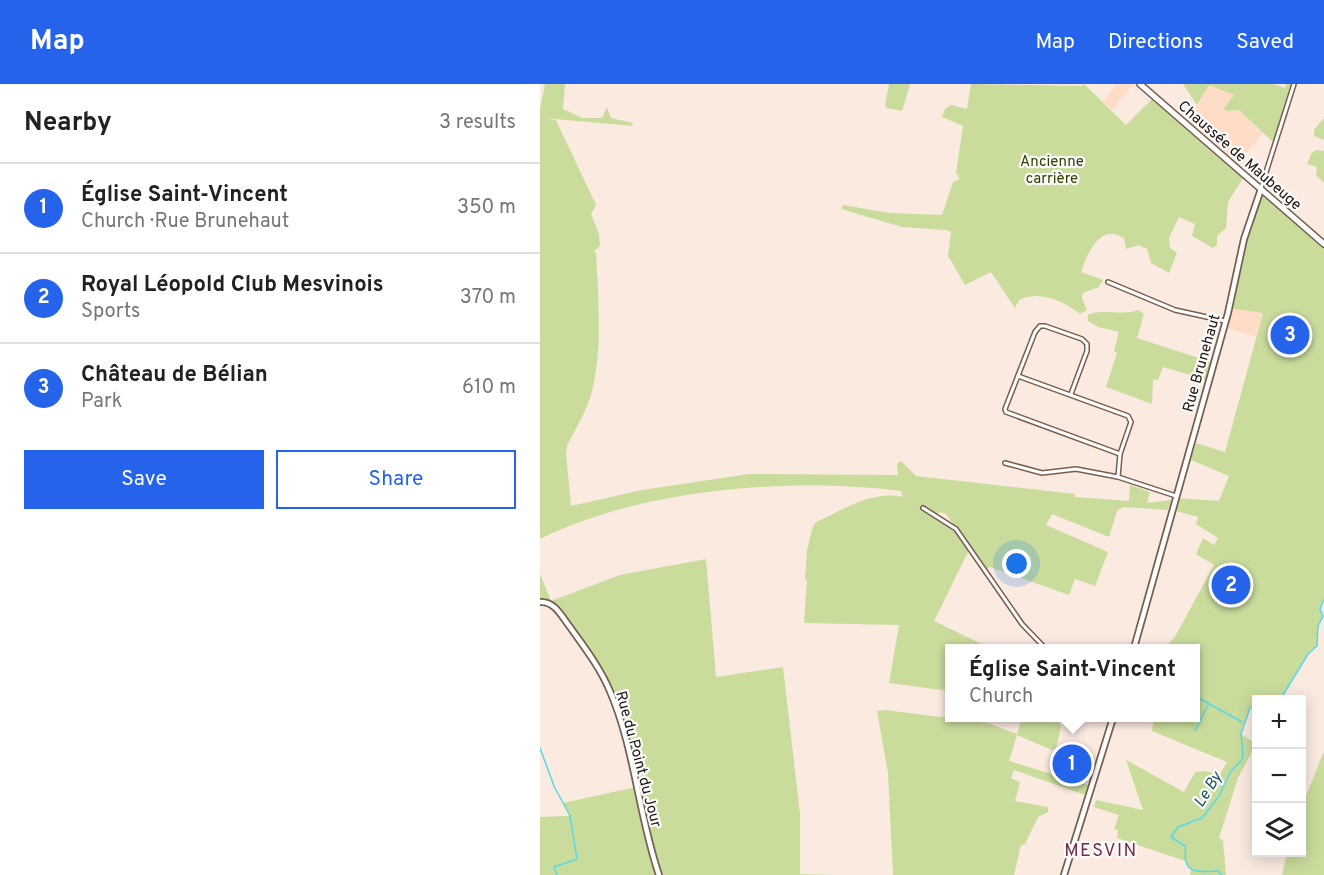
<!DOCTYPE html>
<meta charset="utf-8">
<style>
:root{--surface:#fff;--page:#f2f2f2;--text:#222;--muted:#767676;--line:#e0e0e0;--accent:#2563eb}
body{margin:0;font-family:Overpass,sans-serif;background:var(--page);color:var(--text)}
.controls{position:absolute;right:18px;bottom:18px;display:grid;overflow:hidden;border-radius:0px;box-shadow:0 3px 15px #0003}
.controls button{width:54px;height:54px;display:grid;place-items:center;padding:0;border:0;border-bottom:2px solid var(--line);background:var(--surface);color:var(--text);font:30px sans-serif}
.you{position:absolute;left:477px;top:480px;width:21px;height:21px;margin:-15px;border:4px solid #fff;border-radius:50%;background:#1a73e8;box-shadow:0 0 0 9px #1a73e833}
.badge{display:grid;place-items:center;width:39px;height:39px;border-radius:50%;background:var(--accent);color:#fff;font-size:20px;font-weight:700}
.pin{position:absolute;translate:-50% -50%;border:3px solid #fff;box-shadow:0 2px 6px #0006}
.popup{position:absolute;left:405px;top:560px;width:255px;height:78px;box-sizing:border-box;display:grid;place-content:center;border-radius:0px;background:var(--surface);filter:drop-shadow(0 2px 4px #0005);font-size:20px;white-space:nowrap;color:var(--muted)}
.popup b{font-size:22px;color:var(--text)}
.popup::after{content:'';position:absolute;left:50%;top:100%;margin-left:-12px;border:12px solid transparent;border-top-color:var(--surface)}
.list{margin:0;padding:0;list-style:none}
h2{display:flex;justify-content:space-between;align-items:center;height:78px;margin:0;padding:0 24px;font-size:26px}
h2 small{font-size:20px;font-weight:400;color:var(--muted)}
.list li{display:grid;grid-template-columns:39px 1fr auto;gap:18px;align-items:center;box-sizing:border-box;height:90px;padding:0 24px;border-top:2px solid var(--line)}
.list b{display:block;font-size:22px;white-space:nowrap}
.list p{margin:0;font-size:20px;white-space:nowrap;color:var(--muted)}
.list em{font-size:20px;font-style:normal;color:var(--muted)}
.actions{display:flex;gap:12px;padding:18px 24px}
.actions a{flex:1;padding:14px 0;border:2px solid var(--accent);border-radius:0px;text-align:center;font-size:21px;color:var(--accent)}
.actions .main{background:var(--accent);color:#fff}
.icon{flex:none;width:33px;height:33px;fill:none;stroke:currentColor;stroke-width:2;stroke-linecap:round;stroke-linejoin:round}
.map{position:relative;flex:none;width:784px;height:791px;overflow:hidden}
header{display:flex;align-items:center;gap:36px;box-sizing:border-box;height:84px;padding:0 30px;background:var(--accent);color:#fff}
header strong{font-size:28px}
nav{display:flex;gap:33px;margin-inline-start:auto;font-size:21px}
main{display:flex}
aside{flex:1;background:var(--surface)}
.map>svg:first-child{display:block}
.built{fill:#fedcc6}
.green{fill:#c9dc9c;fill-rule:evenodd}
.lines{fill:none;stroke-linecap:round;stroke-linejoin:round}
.stream{stroke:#58d9ea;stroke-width:1.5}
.minor-casing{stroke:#765f50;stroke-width:6}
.tertiary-casing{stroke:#765f50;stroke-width:8}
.primary-casing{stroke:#765f50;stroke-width:8}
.minor{stroke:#fff;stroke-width:3}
.tertiary{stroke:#fff;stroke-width:4.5}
.primary{stroke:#fff;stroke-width:5}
.labels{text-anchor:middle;stroke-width:4.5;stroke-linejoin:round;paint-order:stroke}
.street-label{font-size:15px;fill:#1d140e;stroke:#fbfbfb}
.park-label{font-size:15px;fill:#334000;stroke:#fbfbfb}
.water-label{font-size:16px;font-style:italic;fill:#1a5259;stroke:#fbfbfb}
.quarter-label{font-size:18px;letter-spacing:1.5px;fill:#722d44;stroke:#fbfbfb}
</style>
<header>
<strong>Map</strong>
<nav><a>Map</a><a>Directions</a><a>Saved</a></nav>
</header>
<main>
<aside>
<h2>Nearby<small>3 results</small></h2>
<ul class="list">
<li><span class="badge">1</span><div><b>Église Saint-Vincent</b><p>Church · Rue Brunehaut</p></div><em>350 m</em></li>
<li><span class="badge">2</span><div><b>Royal Léopold Club Mesvinois</b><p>Sports</p></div><em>370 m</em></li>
<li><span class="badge">3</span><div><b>Château de Bélian</b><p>Park</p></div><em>610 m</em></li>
</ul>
<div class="actions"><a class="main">Save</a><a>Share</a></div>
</aside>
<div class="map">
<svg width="784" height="791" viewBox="0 0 784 791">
<rect width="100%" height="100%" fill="#fbeae0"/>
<g class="built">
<path d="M577,0h17l-22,26 -9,-9z"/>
<path d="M669,1l25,10 -11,13 8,3 8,-1 24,24 -28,32 -48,-42z"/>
<path d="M689,224l34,5 -7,24 -32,-10z"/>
</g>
<g class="green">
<path d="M5,0h20l-2,25 19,9h20l5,-11 4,11 22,5 -1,3 -88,-8 12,2 40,85 -5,9 8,20 1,12 -7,6h3c2,45 7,95 -4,139 -5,20 -16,36 -25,55l-1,7 5,53 71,-16 107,-16 149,1 -1,-11 4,-3 15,15 159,18v3l54,4 1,-16 20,7 -3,11 24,-3 -3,10 -45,-3 -6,4 -8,26 -57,-23 -6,11 62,27 -13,34 -20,-7 -6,16 -79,-28 -4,3 -16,-22 -36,73 56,27h-41v43l-60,-8 10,-58 -95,-2 3,-43 -2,-1 2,-29 6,-24 3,-4c27,-12 56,-32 87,-25l-2,-6c-111,-14 -261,-2 -361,48v-430zM400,428l6,2 16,23c-11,-6 -19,-15 -28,-20z"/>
<path d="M349,0h21l-8,27 -15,-3 -2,-3z"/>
<path d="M431,0l111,2 2,-2 42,41 29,-29 90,79 -17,27 -2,26 -9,8v9l-4,3 -21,-12 3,-12 -16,-7 -10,21 1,10 7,5 -8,20 -18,-10 -4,-14 -8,-4 -13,4 -2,-11c-24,-16 -37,16 -43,34l22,8 -4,7 -16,6 -1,5 5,12 -7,4c-17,-13 -40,-24 -61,-14l-4,8 -24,-36 -26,13 -17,-29 3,-24 -5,-2 -44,-3 -61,-18 2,-4 47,8 52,2 11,-33 7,-3 -4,-6 7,-47 -21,-9 3,-8 6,-4 16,4z"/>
<path d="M643,0h90l12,4 1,-4h8l-19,60 -36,-34 -11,1 -5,-2 11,-14 -25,-10 -12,20z"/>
<path d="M784,34v22l-10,-4v-6z"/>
<path d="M776,66l8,1v32l-8,-8 1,-8 -10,-3 4,-10z"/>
<path d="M721,105l63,55v355l-4,9 3,8 -5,10 -1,20 -9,8 -28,45 -24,1v6l-6,2 -9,26 15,10 -18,34 -19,60 4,2 3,35h-36l1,-5 -6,-9 -68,-23 1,-8 -4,-1 5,-14 -25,-8 2,-7 47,10 -17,-50 58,32 11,-20 8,-1 17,3 7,-12 -75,-31 2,-13h41v-70h-30l11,-13 38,-70 -18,-11 7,-16 11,7 4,-7 -22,-14 2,-7 -26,-7 5,-5 -1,-7 43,3 10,-25 -38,-16 5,-17 29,9 38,-139 -34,-5 15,-69z"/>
<path d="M598,226l6,4 -7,24 74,24 -4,18 -44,-13 -5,13 -5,-1 -1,25 -46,-17 11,-34 -3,-2 5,-19 -21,-5 -10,-6v-6c11,-7 36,1 50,-5z"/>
<path d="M166,475l10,118 67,-10 17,147v60l35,1h-295v-58l30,-1 -7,-13 73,-16 -12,-50 -20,-59 -50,-72 -14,-4v-28l11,27 69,-26z"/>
<path d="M345,626l103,13 29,11 5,-16h34l5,9 -5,21 -4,2 -35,-15 -8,26 79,24 -3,10 -71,-25 -3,8 9,4 -5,19 33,6v5l-10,5 -13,27 -4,1 -7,30h-121l-5,-102 -11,-62z"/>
<path d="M784,667v124h-42l5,-22 15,-1v-46z"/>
</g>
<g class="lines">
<g class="stream">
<path d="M655,612l47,26"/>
<path d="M740,616l28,-46 9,-8 1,-20 5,-10 -3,-7 4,-10"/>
<path d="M655,647l13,-26"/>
<path d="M0,664l14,38 16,30 7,43 -23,8 3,8"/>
<path d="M682,791l-4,-4c-11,0 -28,4 -32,-9 -2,-5 0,-11 -1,-16l-14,-9 7,-10 24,-9 17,-22 12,-25 10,-10 2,-5 -2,-22 9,-26 6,-2"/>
</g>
<defs>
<g id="minor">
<path d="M721,104l33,-104"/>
<path d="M568,198l67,28 50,11"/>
<path d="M478,292l110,40 3,6 -11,32 -2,23 58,19"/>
<path d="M531,310l16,-43v-7l-5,-5 -37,-13h-5l-5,6 -30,77 1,3 114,42"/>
<path d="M465,379l37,10 34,-4 42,8"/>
<path d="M383,424l33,21 66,95 23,24"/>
</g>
<g id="tertiary">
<path d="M0,518c15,-1 22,15 30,25 14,20 29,39 39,62 26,59 29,125 50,186"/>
<path d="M594,564l94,-335 16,-74 17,-50"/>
<path d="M524,791l49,-157"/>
</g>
<path id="primary" d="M600,0l184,160"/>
</defs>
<use href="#minor" class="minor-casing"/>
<use href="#tertiary" class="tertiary-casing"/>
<use href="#primary" class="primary-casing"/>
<use href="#minor" class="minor"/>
<use href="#tertiary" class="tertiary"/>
<use href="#primary" class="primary"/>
</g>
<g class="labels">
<g class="street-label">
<text transform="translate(700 71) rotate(41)" y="5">Chaussée de Maubeuge</text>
<text transform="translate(661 279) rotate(-74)" y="5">Rue Brunehaut</text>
<text transform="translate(99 675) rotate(75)" y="5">Rue du Point du Jour</text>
</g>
<g class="park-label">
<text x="512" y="82">Ancienne<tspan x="512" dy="17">carrière</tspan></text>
</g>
<g class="water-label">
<text transform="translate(667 705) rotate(-58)" y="6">Le By</text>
</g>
<g class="quarter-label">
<text x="561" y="772">MESVIN</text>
</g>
</g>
</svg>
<div class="controls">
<button>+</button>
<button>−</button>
<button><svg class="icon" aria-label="layers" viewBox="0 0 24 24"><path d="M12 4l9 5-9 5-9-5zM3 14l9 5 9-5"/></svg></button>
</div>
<div class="you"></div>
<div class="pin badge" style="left:532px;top:680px">1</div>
<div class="popup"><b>Église Saint-Vincent</b>Church</div>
<div class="pin badge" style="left:691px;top:501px">2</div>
<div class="pin badge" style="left:750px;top:251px">3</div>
</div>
</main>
